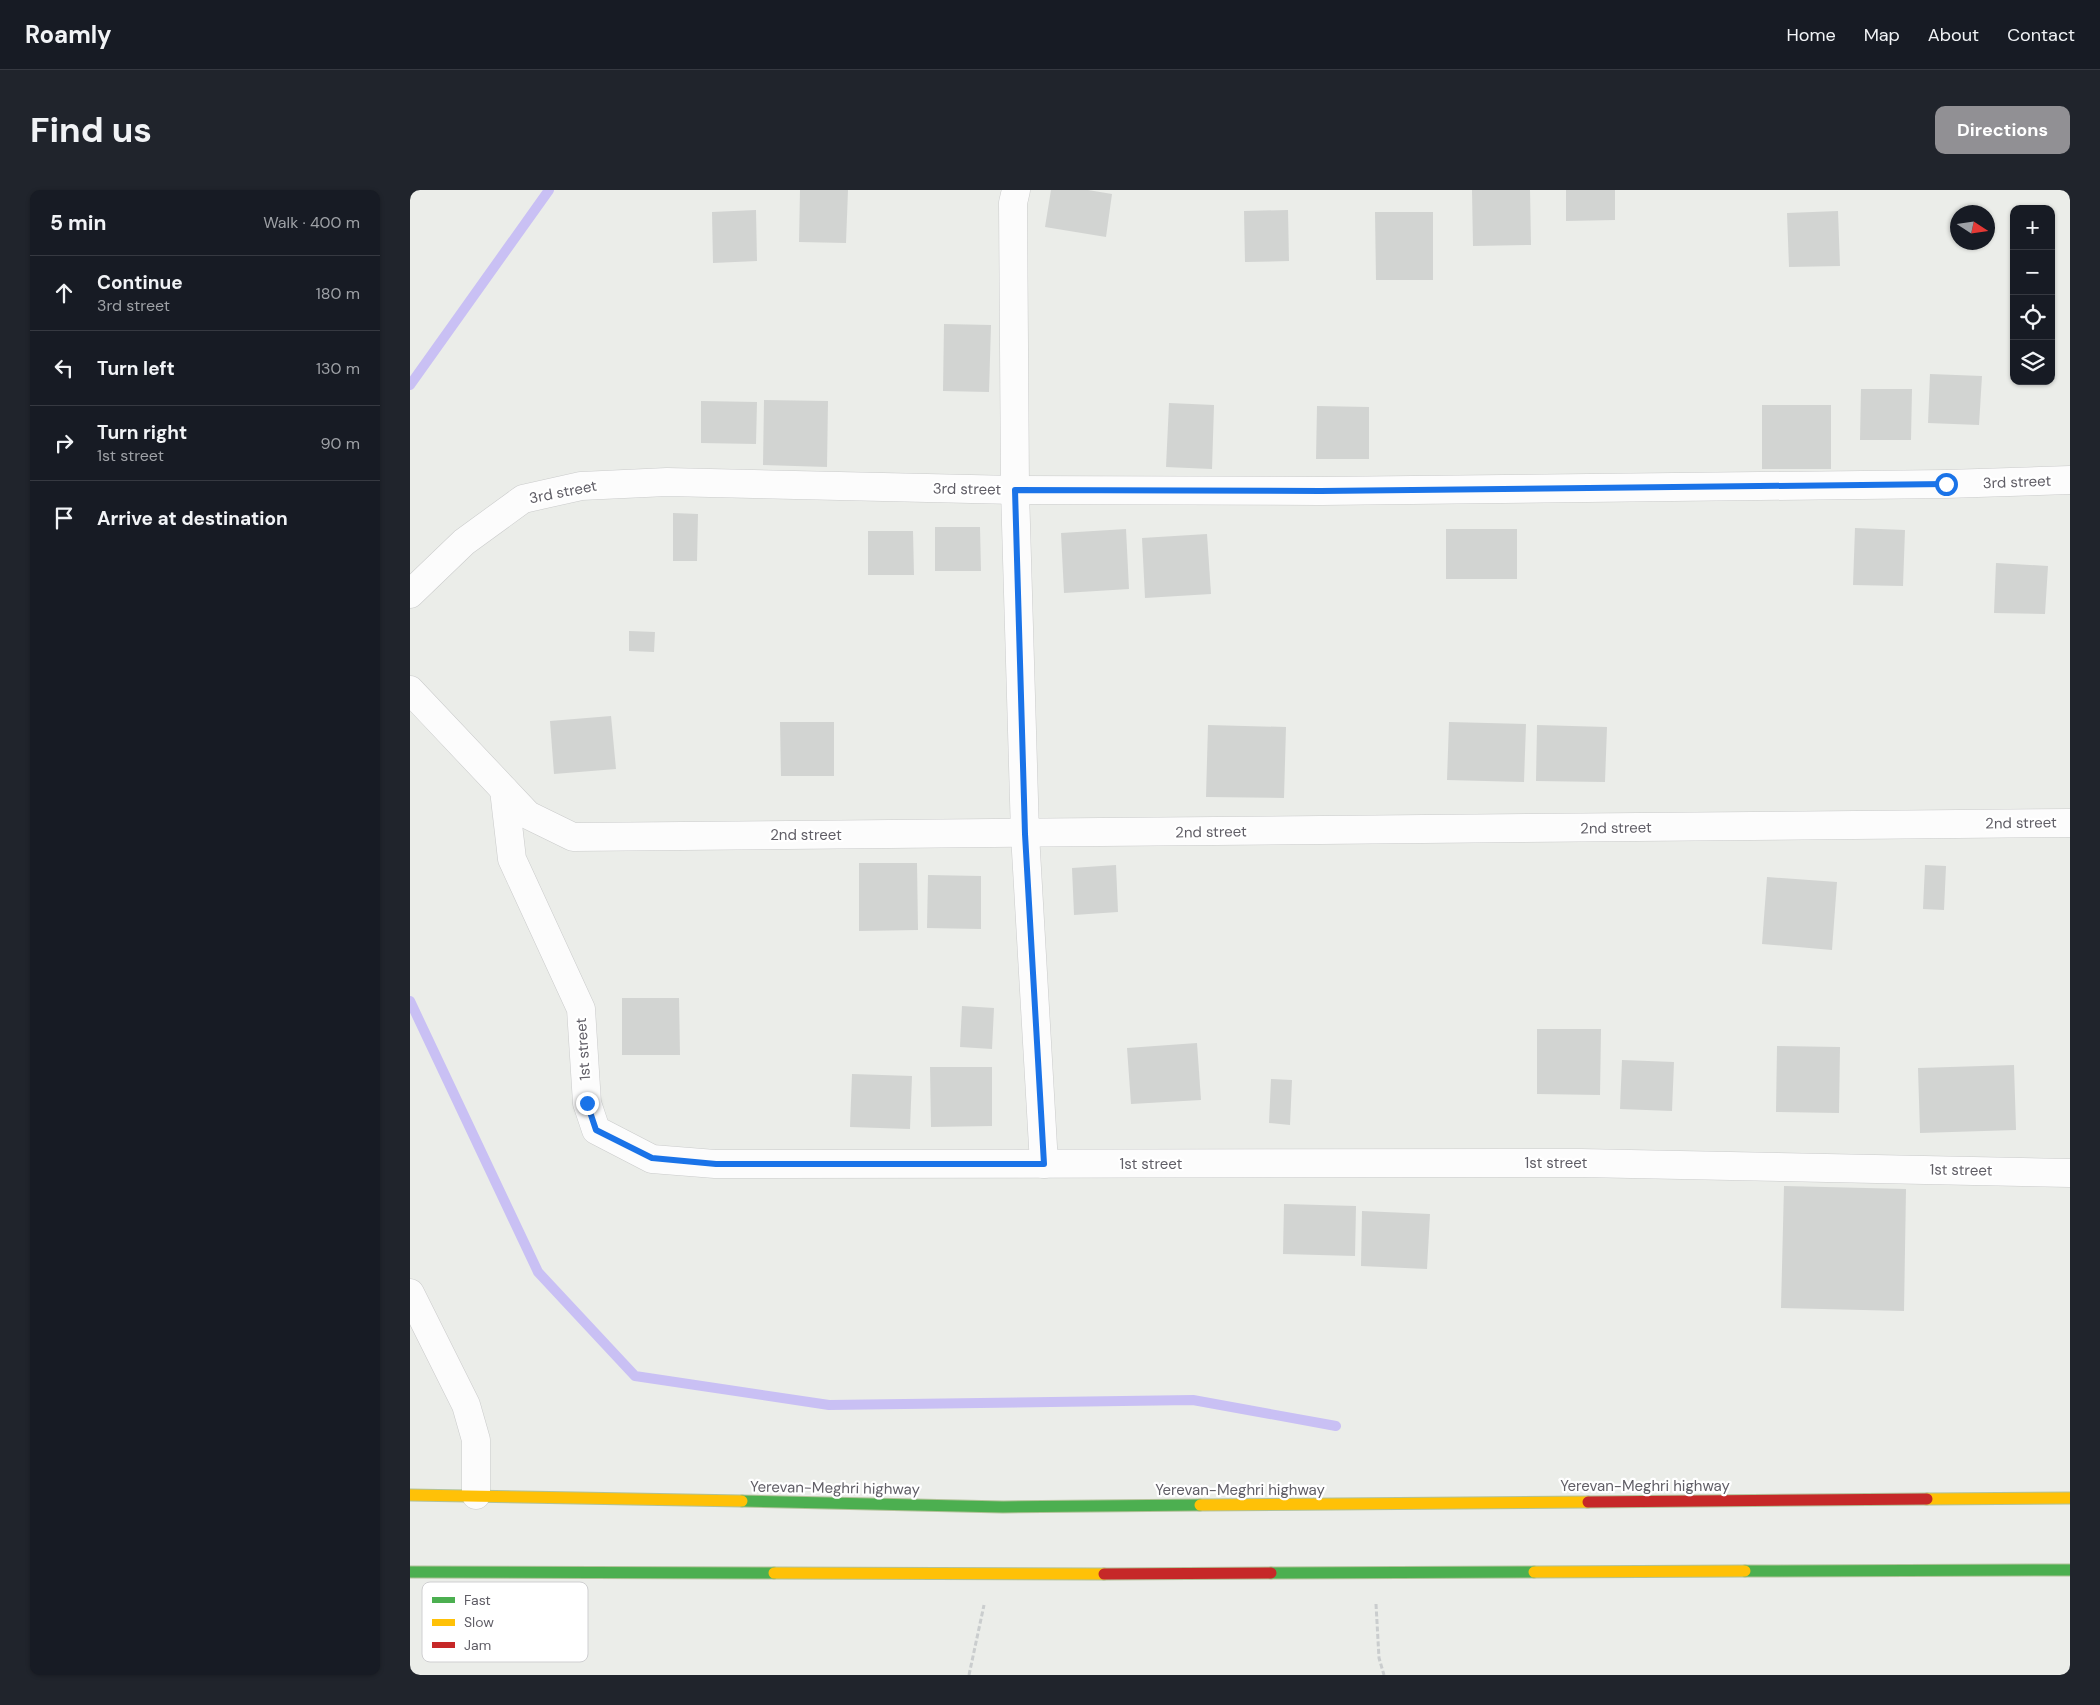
<!DOCTYPE html>
<meta charset="utf-8">
<style>
:root{--surface:#171b24;--page:#20242c;--text:#f1f3f6;--muted:#9ea1a6;--line:#363941;--accent:#919094}
body{margin:0;font-family:"DM Sans",sans-serif;background:var(--page);color:var(--text)}
.controls{position:absolute;right:15px;top:15px;display:grid;overflow:hidden;border-radius:10px;box-shadow:0 1px 4px #0004}
.controls button{width:45px;height:45px;display:grid;place-items:center;padding:0;border:0;border-bottom:1px solid var(--line);background:var(--surface);color:var(--text);font:25px sans-serif}
.compass{position:absolute;left:1540px;top:15px;width:45px;height:45px;border-radius:50%;background:var(--surface);box-shadow:0 1px 4px #0004;rotate:102deg}
.stop{position:absolute;width:15px;height:15px;margin:-11px;border:4px solid #1a73e8;border-radius:50%;background:#fff}
.stop.end{background:#1a73e8;border-color:#fff;box-shadow:0 1px 5px #0008}
.list{margin:0;padding:0;list-style:none}
h2{display:flex;justify-content:space-between;align-items:center;height:65px;margin:0;padding:0 20px;font-size:21px}
h2 small{font-size:16px;font-weight:400;color:var(--muted)}
.list li{display:grid;grid-template-columns:32px 1fr auto;gap:15px;align-items:center;box-sizing:border-box;height:75px;padding:0 20px;border-top:1px solid var(--line)}
.list b{display:block;font-size:19px;white-space:nowrap}
.list p{margin:0;font-size:16px;white-space:nowrap;color:var(--muted)}
.list em{font-size:16px;font-style:normal;color:var(--muted)}
.icon{flex:none;width:28px;height:28px;fill:none;stroke:currentColor;stroke-width:2;stroke-linecap:round;stroke-linejoin:round}
.map{position:relative;flex:none;width:1660px;height:1485px;overflow:hidden;border-radius:10px}
header{display:flex;align-items:center;gap:30px;box-sizing:border-box;height:70px;padding:0 25px;background:var(--surface);border-bottom:1px solid var(--line)}
header strong{font-size:24px}
nav{display:flex;gap:28px;margin-inline-start:auto;font-size:18px}
.intro{display:flex;align-items:center;justify-content:space-between;box-sizing:border-box;height:120px;padding:0 30px}
h1{margin:0;font-size:35px}
.button{padding:12px 22px;border-radius:10px;background:var(--accent);color:#fff;font-size:18px;font-weight:700}
main{display:flex;gap:30px;padding:0 30px}
aside{flex:1;background:var(--surface);border-radius:10px;box-shadow:0 1px 4px #0004}
.map>svg:first-child{display:block}
.lines{fill:none;stroke-linecap:round;stroke-linejoin:round}
.stream{stroke:#c9c0f4;stroke-width:10}
.building{fill:#d2d4d2}
.street-casing{stroke:#cacbcb;stroke-width:29}
.fast-casing{stroke:#b1c298;stroke-width:13}
.slow-casing{stroke:#b1c298;stroke-width:13}
.jam-casing{stroke:#b1c298;stroke-width:13}
.path{stroke:#cacdce;stroke-width:3;stroke-dasharray:5 2.5;stroke-linecap:butt}
.street{stroke:#fcfcfc;stroke-width:28}
.fast{stroke:#4caf50;stroke-width:11}
.slow{stroke:#ffc107;stroke-width:11}
.jam{stroke:#c62828;stroke-width:11}
.route{stroke:#1a73e8;stroke-width:6}
.labels{text-anchor:middle;stroke-width:4.5;stroke-linejoin:round;paint-order:stroke}
.street-label{font-size:15px;fill:#605e66;stroke:#fff}
.key{fill:#fff;stroke:#cfcfd1;stroke-width:1}
.key-label{font-size:14px;fill:#605e66}
</style>
<header>
<strong>Roamly</strong>
<nav><a>Home</a><a>Map</a><a>About</a><a>Contact</a></nav>
</header>
<div class="intro"><h1>Find us</h1><a class="button">Directions</a></div>
<main>
<aside>
<h2>5 min<small>Walk · 400 m</small></h2>
<ul class="list">
<li><svg class="icon" aria-label="ahead" viewBox="0 0 24 24"><path d="M12 20V5M6 11l6-6 6 6"/></svg><div><b>Continue</b><p>3rd street</p></div><em>180 m</em></li>
<li><svg class="icon" aria-label="left" viewBox="0 0 24 24"><path d="M17 20v-9H6M10 6l-5 5 5 5"/></svg><div><b>Turn left</b></div><em>130 m</em></li>
<li><svg class="icon" aria-label="right" viewBox="0 0 24 24"><path d="M7 20v-9h11M14 6l5 5-5 5"/></svg><div><b>Turn right</b><p>1st street</p></div><em>90 m</em></li>
<li><svg class="icon" aria-label="arrive" viewBox="0 0 24 24"><path d="M6 21V4h12l-3 4 3 4H6"/></svg><div><b>Arrive at destination</b></div></li>
</ul>
</aside>
<div class="map">
<svg width="1660" height="1485" viewBox="0 0 1660 1485">
<rect width="100%" height="100%" fill="#ebede9"/>
<g class="lines">
<g class="stream">
<path d="M0,195l139,-195"/>
<path d="M0,811l128,271 97,104 194,29 364,-5 143,26"/>
</g>
</g>
<g class="building">
<path d="M390,0h48l-2,53 -47,-1z"/>
<path d="M641,0h37l24,4 -6,43 -61,-10z"/>
<path d="M1062,0h58l1,55 -58,1z"/>
<path d="M1156,0h49v30l-49,1z"/>
<path d="M346,20l1,51 -44,2 -1,-51z"/>
<path d="M878,20l1,51 -44,1 -1,-51z"/>
<path d="M1428,21l2,55 -51,1 -2,-54z"/>
<path d="M965,22h58v68h-57z"/>
<path d="M534,134l47,1 -2,67 -46,-1z"/>
<path d="M1520,184l52,2 -3,49 -51,-2z"/>
<path d="M1451,199h51l-1,51h-51z"/>
<path d="M354,210l64,1 -1,66 -64,-2z"/>
<path d="M291,211l56,1 -1,42 -55,-1z"/>
<path d="M759,213l45,2 -2,64 -46,-2z"/>
<rect x="1352" y="215" width="69" height="64"/>
<path d="M907,216l52,1v52h-53z"/>
<path d="M263,323l25,1 -1,47h-24z"/>
<path d="M525,337h45l1,44h-46z"/>
<path d="M1445,338l50,2 -2,56 -50,-1z"/>
<path d="M716,339l3,60 -65,4 -3,-60z"/>
<rect x="1036" y="339" width="71" height="50"/>
<path d="M458,341h45l1,44h-46z"/>
<path d="M797,344l4,60 -66,4 -3,-60z"/>
<path d="M1586,373l52,3 -3,48 -51,-1z"/>
<path d="M219,441l26,1 -1,20 -25,-1z"/>
<path d="M201,526l5,53 -62,5 -4,-53z"/>
<path d="M370,532h54v54h-53z"/>
<path d="M1039,532l77,2 -2,58 -77,-2z"/>
<path d="M798,535l78,2 -2,71 -78,-1z"/>
<path d="M1127,535l70,2 -2,55 -69,-1z"/>
<path d="M449,673h58l1,67 -59,1z"/>
<path d="M706,675l2,47 -44,3 -2,-47z"/>
<path d="M1515,675l21,1 -2,44 -21,-1z"/>
<path d="M518,685l53,1v53l-54,-1z"/>
<path d="M1357,687l70,5 -5,68 -70,-6z"/>
<path d="M212,808h57l1,57h-58z"/>
<path d="M552,816l32,2 -2,41 -32,-2z"/>
<path d="M1127,839h64l-1,66 -63,-1z"/>
<path d="M787,853l4,57 -70,4 -4,-56z"/>
<path d="M1367,856l63,1 -1,66 -63,-1z"/>
<path d="M1212,870l52,2 -2,49 -52,-2z"/>
<path d="M1604,875l2,65 -96,3 -2,-65z"/>
<path d="M520,877h62v59l-61,1z"/>
<path d="M442,884l60,2 -2,53 -60,-2z"/>
<path d="M861,889l21,1 -2,45 -21,-2z"/>
<path d="M1374,996l122,3 -2,122 -123,-3z"/>
<path d="M874,1014l72,2 -1,50 -72,-2z"/>
<path d="M952,1021l68,3 -3,55 -66,-3z"/>
</g>
<g class="lines">
<defs>
<g id="street">
<path d="M606,0l-3,13 2,287 10,344 19,330"/>
<path d="M0,404l54,-52 59,-43 58,-13 86,-4 348,8 306,1 625,-7 124,-4"/>
<path d="M0,500l118,125 45,22 1497,-14"/>
<path d="M94,600l8,69 69,150 6,94 9,27 56,29 63,5 866,-1 489,10"/>
<path d="M0,1103l56,112 10,35v55"/>
</g>
<g id="fast">
<path d="M332,1311l261,6 197,-2"/>
<path d="M1335,1381l325,-1"/>
<path d="M0,1382l364,1"/>
<path d="M861,1383l263,-1"/>
</g>
<g id="slow">
<path d="M0,1305l332,6"/>
<path d="M1517,1309l143,-1"/>
<path d="M790,1315l388,-3"/>
<path d="M1124,1382l211,-1"/>
<path d="M364,1383l330,1"/>
</g>
<g id="jam">
<path d="M1178,1312l339,-3"/>
<path d="M694,1384l167,-1"/>
</g>
</defs>
<use href="#street" class="street-casing"/>
<use href="#fast" class="fast-casing"/>
<use href="#slow" class="slow-casing"/>
<use href="#jam" class="jam-casing"/>
<g class="path">
<path d="M966,1414l3,54 5,17"/>
<path d="M559,1485l15,-70"/>
</g>
<use href="#street" class="street"/>
<use href="#fast" class="fast"/>
<use href="#slow" class="slow"/>
<use href="#jam" class="jam"/>
</g>
<g class="lines">
<path class="route" d="M177,913l9,27 56,28 64,6h328l-19,-330 -10,-344 306,1 625,-7"/>
</g>
<g class="labels">
<g class="street-label">
<text transform="translate(1607 292) rotate(-2)" y="5">3rd street</text>
<text transform="translate(557 299) rotate(1)" y="5">3rd street</text>
<text transform="translate(153 302) rotate(-11)" y="5">3rd street</text>
<text transform="translate(1611 633) rotate(-1)" y="5">2nd street</text>
<text transform="translate(1206 638) rotate(-1)" y="5">2nd street</text>
<text transform="translate(801 642) rotate(-1)" y="5">2nd street</text>
<text x="396" y="650">2nd street</text>
<text transform="translate(173 859) rotate(-94)" y="5">1st street</text>
<text x="1146" y="978">1st street</text>
<text x="741" y="979">1st street</text>
<text transform="translate(1551 980) rotate(1)" y="5">1st street</text>
<text x="1235" y="1301">Yerevan-Meghri highway</text>
<text transform="translate(425 1298) rotate(1)" y="5">Yerevan-Meghri highway</text>
<text x="830" y="1305">Yerevan-Meghri highway</text>
</g>
</g>
<rect x="12" y="1392" width="166" height="80" rx="8" class="key"/>
<rect x="22" y="1407" width="23" height="6" fill="#4caf50"/>
<rect x="22" y="1429" width="23" height="7" fill="#ffc107"/>
<rect x="22" y="1452" width="23" height="6" fill="#c62828"/>
<g class="key-label">
<text x="54" y="1415">Fast</text>
<text x="54" y="1437">Slow</text>
<text x="54" y="1460">Jam</text>
</g>
</svg>
<div class="controls">
<button>+</button>
<button>−</button>
<button><svg class="icon" aria-label="locate" viewBox="0 0 24 24"><circle cx="12" cy="12" r="6"/><path d="M12 2v4M12 18v4M2 12h4M18 12h4"/></svg></button>
<button><svg class="icon" aria-label="layers" viewBox="0 0 24 24"><path d="M12 4l9 5-9 5-9-5zM3 14l9 5 9-5"/></svg></button>
</div>
<svg class="compass" viewBox="-18 -18 36 36"><path d="M0-13l5 13h-10z" fill="#e53935"/><path d="M0 13l5-13h-10z" fill="#9ea1a6"/></svg>
<div class="stop" style="left:1536px;top:294px"></div>
<div class="stop end" style="left:177px;top:913px"></div>
</div>
</main>
